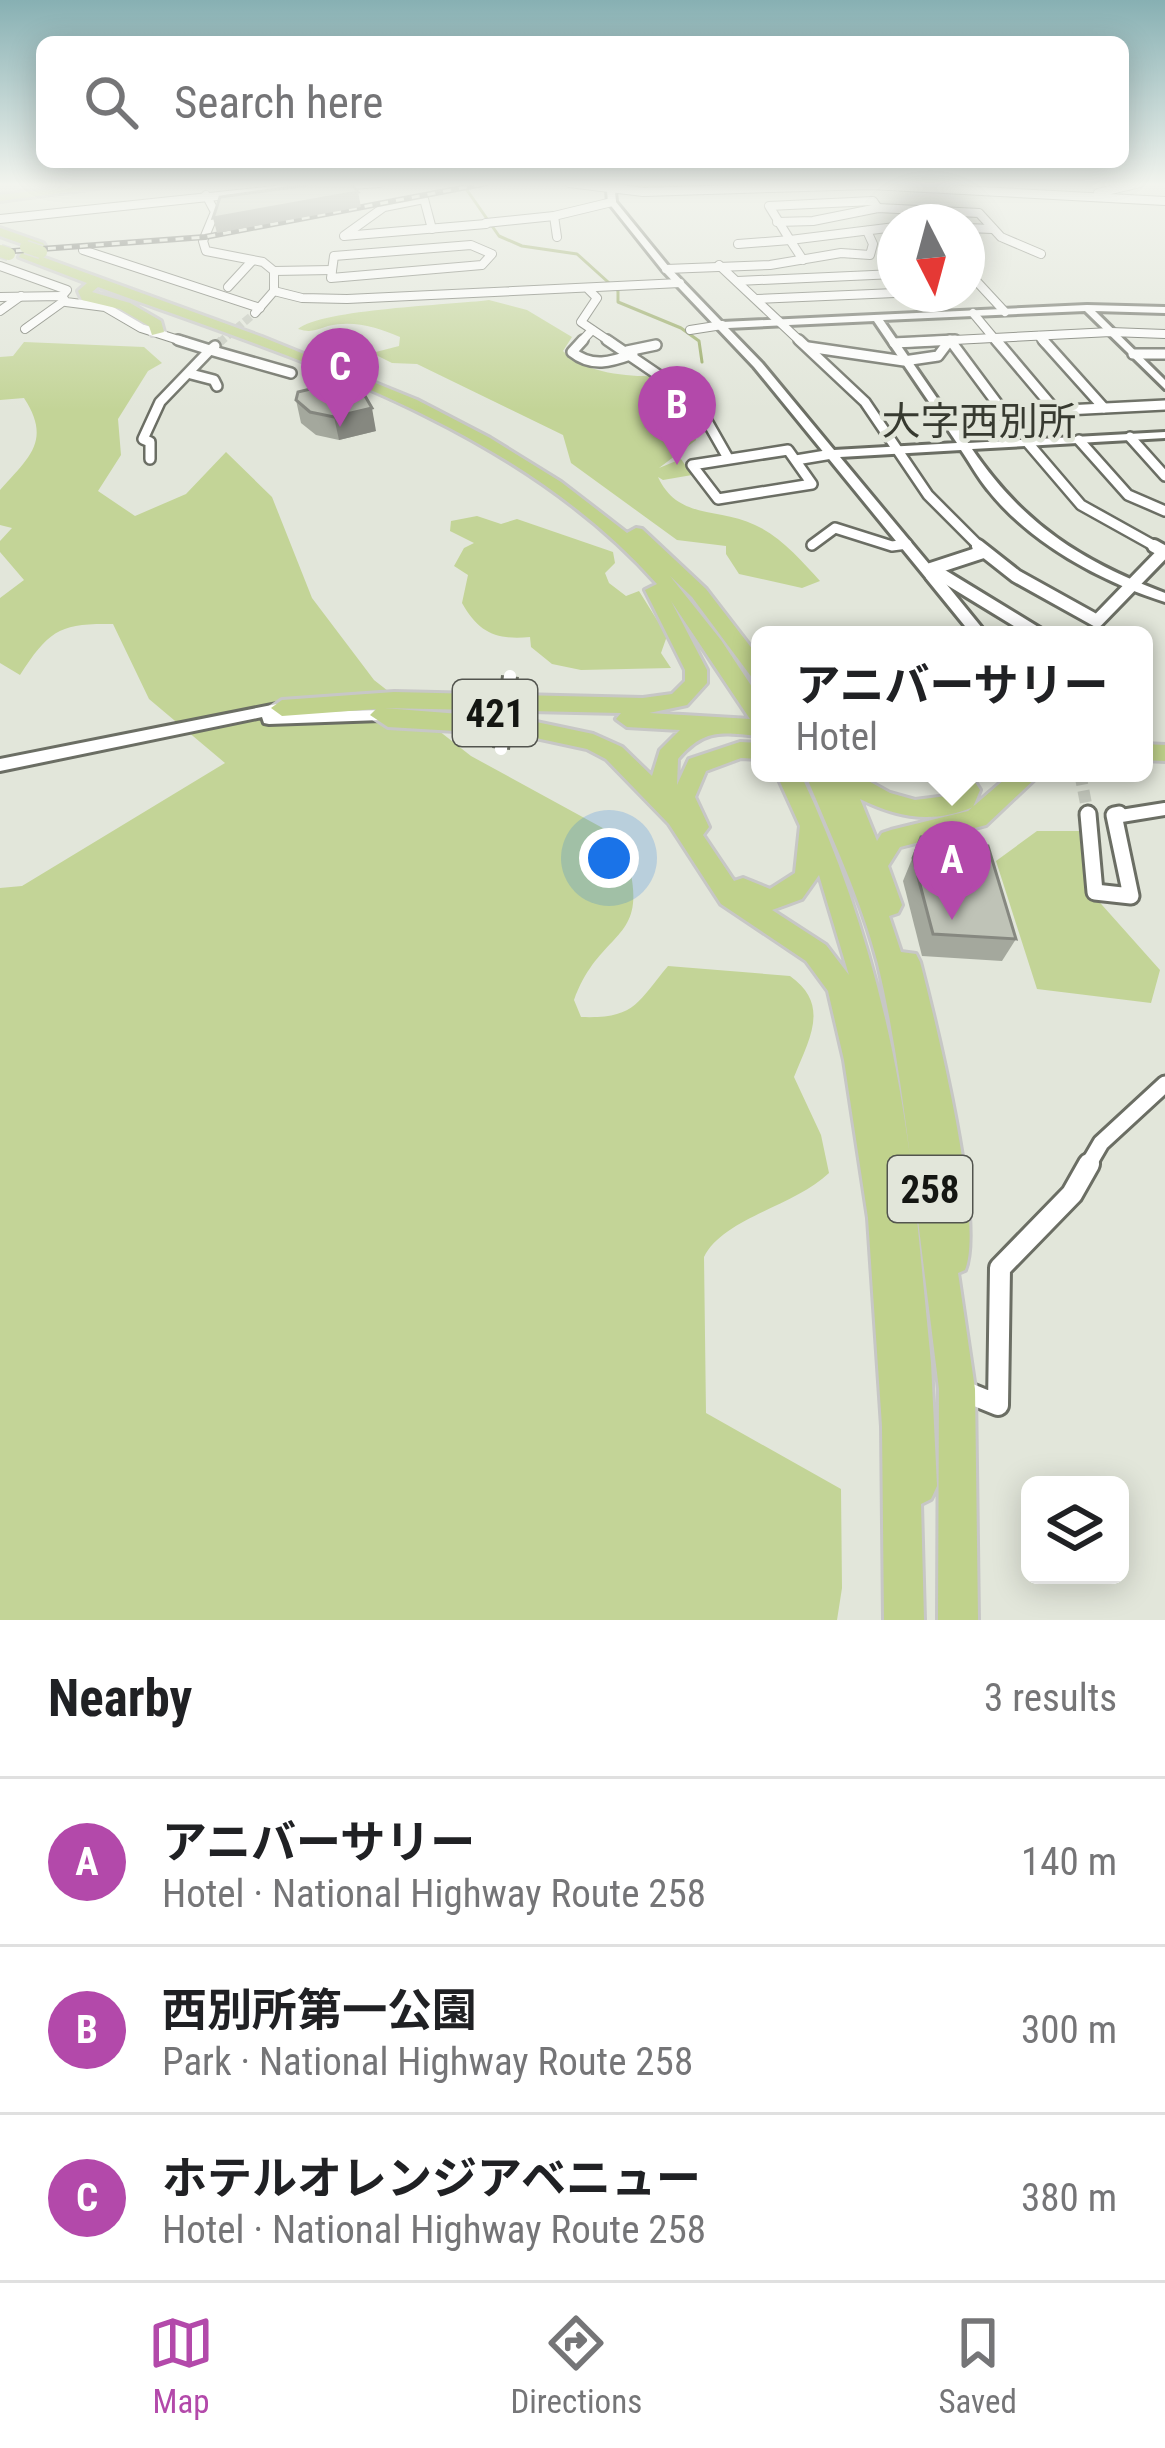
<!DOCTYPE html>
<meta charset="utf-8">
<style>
:root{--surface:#fff;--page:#f6f6f6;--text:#202124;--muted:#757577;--line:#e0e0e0;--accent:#b349aa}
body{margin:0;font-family:"Roboto Condensed","Noto Sans JP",sans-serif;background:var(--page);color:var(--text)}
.controls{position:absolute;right:36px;bottom:36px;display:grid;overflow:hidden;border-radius:18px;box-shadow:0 6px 30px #0003}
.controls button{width:108px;height:108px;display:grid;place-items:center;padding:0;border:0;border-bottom:3px solid var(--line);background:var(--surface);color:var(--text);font:60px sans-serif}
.compass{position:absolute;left:877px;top:204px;width:108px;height:108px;border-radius:50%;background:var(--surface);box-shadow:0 6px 30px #0003;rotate:174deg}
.you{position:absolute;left:609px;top:858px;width:42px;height:42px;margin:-30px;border:9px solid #fff;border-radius:50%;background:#1a73e8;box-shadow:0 0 0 18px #1a73e833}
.badge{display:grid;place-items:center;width:78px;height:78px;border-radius:50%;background:var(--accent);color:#fff;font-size:39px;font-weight:700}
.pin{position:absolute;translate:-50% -99px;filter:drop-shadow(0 3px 6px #0008)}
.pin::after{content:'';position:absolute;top:63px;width:42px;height:36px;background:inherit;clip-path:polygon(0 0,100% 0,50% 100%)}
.popup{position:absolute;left:751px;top:626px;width:402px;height:156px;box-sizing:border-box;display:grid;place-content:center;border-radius:18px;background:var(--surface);filter:drop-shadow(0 3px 9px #0005);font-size:39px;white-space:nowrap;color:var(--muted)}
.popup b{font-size:45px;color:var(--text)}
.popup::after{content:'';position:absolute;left:50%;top:100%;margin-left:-24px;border:24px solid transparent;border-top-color:var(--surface)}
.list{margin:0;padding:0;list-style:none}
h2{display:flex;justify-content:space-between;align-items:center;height:156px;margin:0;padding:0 48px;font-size:51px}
h2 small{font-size:39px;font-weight:400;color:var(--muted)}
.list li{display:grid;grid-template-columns:78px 1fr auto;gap:36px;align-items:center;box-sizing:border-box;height:168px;padding:0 48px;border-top:3px solid var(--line)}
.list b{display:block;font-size:45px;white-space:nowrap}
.list p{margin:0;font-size:39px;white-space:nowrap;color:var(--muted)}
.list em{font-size:39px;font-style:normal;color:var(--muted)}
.icon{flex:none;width:66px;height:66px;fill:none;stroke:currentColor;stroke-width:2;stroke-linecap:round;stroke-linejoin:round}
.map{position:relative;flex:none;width:1165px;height:1620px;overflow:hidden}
.search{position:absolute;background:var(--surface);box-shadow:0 6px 30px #0003;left:36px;right:36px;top:36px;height:132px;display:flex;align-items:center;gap:30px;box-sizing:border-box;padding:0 42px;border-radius:18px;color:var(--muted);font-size:45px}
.sheet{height:660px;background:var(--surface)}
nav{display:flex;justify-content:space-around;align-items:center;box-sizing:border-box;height:168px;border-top:3px solid var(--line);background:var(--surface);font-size:33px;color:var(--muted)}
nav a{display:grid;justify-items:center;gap:6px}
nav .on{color:var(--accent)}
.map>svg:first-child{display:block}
.green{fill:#c3d497}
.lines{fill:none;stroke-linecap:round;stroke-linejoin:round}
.stream{stroke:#97a963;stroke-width:3}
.minor-tunnel-far2{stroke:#c3c7bc;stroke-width:8;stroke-dasharray:8 3;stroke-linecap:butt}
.minor-tunnel-far1{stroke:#c3c7bc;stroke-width:9;stroke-dasharray:9 4.5;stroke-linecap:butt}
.minor-tunnel{stroke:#c3c7bc;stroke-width:12;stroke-dasharray:12 6;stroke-linecap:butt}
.minor-far4-casing{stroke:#6b6e64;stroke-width:10}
.minor-far3-casing{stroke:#6b6e64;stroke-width:14}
.minor-far2-casing{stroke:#6b6e64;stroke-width:18}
.minor-far1-casing{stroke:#6b6e64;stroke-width:21}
.minor-casing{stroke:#6b6e64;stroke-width:26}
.tertiary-casing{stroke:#6b6e64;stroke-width:6}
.primary-casing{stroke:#c7c7c6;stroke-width:6}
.trunk-casing{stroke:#c7c7c6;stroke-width:6}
.minor-far4{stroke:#fff;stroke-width:8}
.minor-far3{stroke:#fff;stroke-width:9}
.minor-far2{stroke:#fff;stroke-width:12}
.minor-far1{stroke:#fff;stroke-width:15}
.minor{stroke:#fff;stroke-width:20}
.tertiary{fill:#fff;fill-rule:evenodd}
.primary{fill:#d0dda9;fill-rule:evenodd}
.trunk{fill:#c0d28c;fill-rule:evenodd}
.rail-casing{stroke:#5f625b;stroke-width:6}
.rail{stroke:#e2e6da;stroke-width:3;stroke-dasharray:8;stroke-linecap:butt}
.minor-bridge-casing{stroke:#6b6e64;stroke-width:18;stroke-linecap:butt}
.trunk-bridge-casing{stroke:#c7c7c6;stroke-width:15;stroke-linecap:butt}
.minor-bridge{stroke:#fff;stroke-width:12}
.trunk-bridge{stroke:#c0d28c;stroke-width:12}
.wall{fill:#a4a89d}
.shaded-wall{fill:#868880}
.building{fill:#bfc3b7;stroke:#868880;stroke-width:3}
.labels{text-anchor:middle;stroke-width:9;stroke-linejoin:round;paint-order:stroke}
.far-quarter-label{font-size:39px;fill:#373a30;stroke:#e2e6da}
.shield{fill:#e2e6da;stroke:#52544e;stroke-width:3}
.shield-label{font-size:39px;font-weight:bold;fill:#141612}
</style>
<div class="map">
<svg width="1165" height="1620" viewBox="0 0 1165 1620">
<rect width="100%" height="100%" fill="#e2e6da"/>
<g class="green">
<path d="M489,300l38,10 45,27 -9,14c20,22 65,26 94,25 24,20 34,33 39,64l-37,28 22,-9 11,16 -29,5 -5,-3c20,43 59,30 97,48 25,11 47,36 65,56l-18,7 -63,-14 -13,-20v-8l-49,-6 -106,-77 -8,-28 -146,-71 -25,-1 -20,-10 27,-7 1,-9c-24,-10 -46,-17 -72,-11 -13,4 -17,7 -30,3 24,-20 153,-24 191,-29z"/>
<path d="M24,342l120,5 18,16 -14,8 -30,48 3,36 -23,36 37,25 51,-22 40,-42 46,45 40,101 62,82 97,76 150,82c37,109 -18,83 -47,162l7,17c54,2 56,-14 87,-51l122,10c41,29 19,63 4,101l27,58 8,38c-34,33 -106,45 -125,84l2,156 135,76 1,99 -5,32h-837v-732l22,-2 203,-123 -76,-64 -36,-75c-53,-1 -64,6 -93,51l-20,-12v-65l24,-18 -24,-28v-11l12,-13 -12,-3v-35c29,-33 52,-49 24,-92l-24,2v-43l13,-1z"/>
<path d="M477,516l24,8 16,-5 96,33 2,11 -10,10 4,10 17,13 13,-5 28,45 -6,17 10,15 -90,2 -29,-6 -21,-17 -1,-10c-34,3 -51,-4 -68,-34l6,-28 -14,-9 10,-18 10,-5 -24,-12 1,-10z"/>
<path d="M1037,831h42l7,56 74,83 -9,33 -114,-14 -41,-128z"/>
</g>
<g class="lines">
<g class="stream">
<path d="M462,183l37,53 23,10 55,8 41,37v11l63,26 18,13 3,21"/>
<path d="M618,186l186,-3"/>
</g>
<path class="minor-tunnel-far2" d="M219,343l36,-30"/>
<path class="minor-tunnel-far1" d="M215,346l7,-6"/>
<path class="minor-tunnel" d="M1080,773l8,41"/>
<defs>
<g id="minor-far4">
<path d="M569,183l74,9 228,-7 294,16"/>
<path d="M336,186l43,-3"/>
<path d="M1098,193l42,-10"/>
<path d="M206,195l9,17 -12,29 3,10 57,11 11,9v20l-19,22"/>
<path d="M554,216l3,21"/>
<path d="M0,219l284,-30"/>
<path d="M777,222l36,-1 65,-13 101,5 22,24 40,17"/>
<path d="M486,223l68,-7 58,-14"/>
<path d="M967,228l26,1"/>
<path d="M345,235l39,-28 40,-8 8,30"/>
<path d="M344,236l142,-12"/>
<path d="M790,240l-21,-34 104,-5 5,7"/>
<path d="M738,244l52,-4"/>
<path d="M471,245l21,9 -10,11 -151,13 3,-22z"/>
<path d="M83,250l177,58"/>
<path d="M803,260l-13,-20 105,-13"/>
<path d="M719,265l83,78"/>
<path d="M0,266l67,24 -5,6"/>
<path d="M666,269l104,-4 71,-12 29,2 3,-11 -6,-13"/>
<path d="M274,271l58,-1"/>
<path d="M967,271l38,41"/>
<path d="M737,281l158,-7"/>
<path d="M228,287l24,-26"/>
<path d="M589,290l8,8 -16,24 31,21"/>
<path d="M274,291l28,7 45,1 333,-16"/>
<path d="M0,297l62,-1 4,6 39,5 36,21 47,15"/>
<path d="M757,299l138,-6"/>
<path d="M0,311l21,-15"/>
<path d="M973,313l25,30"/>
<path d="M25,329l39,-28"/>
<path d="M690,330l32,-5"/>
<path d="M1039,336l6,7"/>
<path d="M580,343l12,-13"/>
<path d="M895,343l216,-11 54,2"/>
<path d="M948,343h4"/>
</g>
<g id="minor-far3">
<path d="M178,340l32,10 5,-4"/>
<path d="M583,340l-11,12c20,16 39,10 61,2"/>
<path d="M607,340l88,60 33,58"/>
<path d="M799,340l66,62 63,93 54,54"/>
<path d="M996,340l60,71"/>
<path d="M1043,340l61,68"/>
<path d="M894,343l61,-3"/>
<path d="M808,347l96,14 34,-5 12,-16 55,74"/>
<path d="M627,351l29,-6"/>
<path d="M1133,354h32"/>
<path d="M191,374l23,6 3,6"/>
<path d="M944,416l221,-11"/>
<path d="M1130,437l35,39"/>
<path d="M1079,440l49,55 37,16"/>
<path d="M1028,443l53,62 79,44"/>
<path d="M788,450l24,34 -94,15 -26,-34z"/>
<path d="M150,459v-17l-7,-3 17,-37 50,-52 81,23"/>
<path d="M796,460l36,-6"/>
<path d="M812,545l23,-17 57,18 15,-2"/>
</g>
<g id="minor-far2">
<path d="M978,546l38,30 81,45 67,-69"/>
<path d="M1154,546l11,6"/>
<path d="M931,569l52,-17"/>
<path d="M932,569l108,66"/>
<path d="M932,576l48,59"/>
<path d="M1115,817l50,-8"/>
</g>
<g id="minor-far1">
<path d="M1088,814l7,78 36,4 -17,-81 5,-1"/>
<path d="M1087,1167l14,-24 64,-59"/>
</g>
<path id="minor" d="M961,1390l37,15 2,-137 72,-74 17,-30"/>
<g id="tertiary">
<path d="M611,189l4,2 1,11 53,65 53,55 365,-17 78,2v6l-70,-2 70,69v9l-80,-78 -202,9 85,123 197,-11v6l-193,11c52,76 109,112 193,144v9c-65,-21 -134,-58 -177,-112 -10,-12 -18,-27 -27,-40l-121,7 99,119 -7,4 -5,-1 -173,-212 -91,-96 -55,-69 -1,-11zM874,321l83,122 -123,7 -72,-87 -34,-35z"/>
<path d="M282,703l8,5 -8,5 99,-3 8,5 -8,5 -112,4 -5,-1 -2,-6 -262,54v-12z"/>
</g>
<path id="primary" d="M104,183h31l-135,18v-6z"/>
<g id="trunk">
<path d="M0,228l43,15 2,3 -6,4 -39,-14z"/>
<path d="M23,250l239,87 155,63 73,38 71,44 66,51 9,-5 6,1 64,60 54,70v22l-7,-2 -61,-82 -22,-21 51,64 39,59v37c-37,-3 -55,-9 -82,23l-1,26 12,-26 51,-17 20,1v16l-19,-1 -35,13 -11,26 14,30 -6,8 31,46 9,-3 27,11 25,-16 5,-47 -24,-53h24c58,123 92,248 110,383 -8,-64 -17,-129 -32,-192 -17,-66 -47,-128 -73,-191h49l36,20 25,7 40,-5 1,-4 -11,-18h24l11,17 -7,17c-40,17 -74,11 -113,-8l17,42 5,-8 9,-3 77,-19 44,-38h29l-55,52 -86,22 -12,19 14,39 -4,8 -9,3 12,36 15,2 4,8c15,58 65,259 45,308l-7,3 17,116 3,231h-40l1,-231 -25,-201 17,175 6,123 -6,13 -10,5 3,116h-40l-2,-194 -14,-208 -24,-158 -16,-69 -22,-30 -85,-57 -52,-80 -63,-65 -19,-10 -65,-14 -134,-8 -18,-12 6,-6 -94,7 -11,-8 11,-8 112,-8 249,6 29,-4 13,-13v-11l-40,-80 12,-6c-142,-160 -365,-227 -559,-297l-6,5 38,11 31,18 3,11 -12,3 -3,-9 -29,-17 -38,-9 -4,-9 9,-8 -68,-26zM671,601l79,118 -101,-6 38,-8 20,-22v-13zM384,708l237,5 -5,6 11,8 53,3 -20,20 -8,26 -30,-29 -29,-13 -71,-15zM819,875l30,100 -23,-30 -54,-35 30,-11z"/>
<path d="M1144,744l21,1v16l-21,-1z"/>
</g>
</defs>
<use href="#minor-far4" class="minor-far4-casing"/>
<use href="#minor-far3" class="minor-far3-casing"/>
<use href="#minor-far2" class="minor-far2-casing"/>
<use href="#minor-far1" class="minor-far1-casing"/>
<use href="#minor" class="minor-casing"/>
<use href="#tertiary" class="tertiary-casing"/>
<use href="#primary" class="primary-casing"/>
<use href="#trunk" class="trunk-casing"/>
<use href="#minor-far4" class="minor-far4"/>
<use href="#minor-far3" class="minor-far3"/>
<use href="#minor-far2" class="minor-far2"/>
<use href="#minor-far1" class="minor-far1"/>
<use href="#minor" class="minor"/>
<use href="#tertiary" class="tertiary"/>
<use href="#primary" class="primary"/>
<use href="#trunk" class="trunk"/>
<defs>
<path id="rail" d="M0,252l205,-15 283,-54"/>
</defs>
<use href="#rail" class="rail-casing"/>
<use href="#rail" class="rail"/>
<defs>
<path id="minor-bridge" d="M501,749l9,-73"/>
<g id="trunk-bridge">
<path d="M26,247l15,5"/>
<path d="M0,251l9,3"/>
</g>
</defs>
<use href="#minor-bridge" class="minor-bridge-casing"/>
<use href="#trunk-bridge" class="trunk-bridge-casing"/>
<use href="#minor-bridge" class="minor-bridge"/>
<use href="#trunk-bridge" class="trunk-bridge"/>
</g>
<g class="wall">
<path d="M296,400l80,31 -37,9 -23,-5 -15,-12z"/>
<path d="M921,837l95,102 -14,22 -80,-5 -19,-75z"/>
</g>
<g class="shaded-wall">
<path d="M358,192l3,15 -144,26 -4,-15z"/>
<path d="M372,408l4,23 -37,9 -5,-23z"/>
</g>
<g class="building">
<path d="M323,183h27l8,9 -145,26 7,-21z"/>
<path d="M327,385l34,4 11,19 -38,9 -24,-5 -14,-12 2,-8z"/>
<path d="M952,835l17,11h19l28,93 -83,-5 -20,-76 8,-21z"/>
</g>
<linearGradient id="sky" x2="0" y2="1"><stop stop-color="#87b0b3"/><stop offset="0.45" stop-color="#f2f4ee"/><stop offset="1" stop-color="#f2f4ee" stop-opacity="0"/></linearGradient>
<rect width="1165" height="410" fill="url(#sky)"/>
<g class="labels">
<g class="far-quarter-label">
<text x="979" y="435">大字西別所</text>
</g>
<g class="shield">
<rect x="453" y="680" width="84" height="66" rx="9"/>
<rect x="888" y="1156" width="84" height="66" rx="9"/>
</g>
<g class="shield-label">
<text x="495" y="727">421</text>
<text x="930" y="1203">258</text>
</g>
</g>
</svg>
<div class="controls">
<button><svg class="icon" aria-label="layers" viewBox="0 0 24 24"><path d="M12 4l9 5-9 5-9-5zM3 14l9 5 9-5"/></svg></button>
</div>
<svg class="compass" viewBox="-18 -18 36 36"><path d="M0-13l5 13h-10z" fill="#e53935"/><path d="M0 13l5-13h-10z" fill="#757577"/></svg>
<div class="you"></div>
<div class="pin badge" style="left:952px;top:920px">A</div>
<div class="popup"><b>アニバーサリー</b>Hotel</div>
<div class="pin badge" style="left:677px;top:465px">B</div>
<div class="pin badge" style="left:340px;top:427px">C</div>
<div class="search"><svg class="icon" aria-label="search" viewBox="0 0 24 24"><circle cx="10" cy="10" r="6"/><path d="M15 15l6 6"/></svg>Search here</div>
</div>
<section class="sheet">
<h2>Nearby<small>3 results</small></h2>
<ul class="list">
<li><span class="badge">A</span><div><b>アニバーサリー</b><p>Hotel · National Highway Route 258</p></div><em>140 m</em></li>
<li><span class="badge">B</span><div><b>西別所第一公園</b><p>Park · National Highway Route 258</p></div><em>300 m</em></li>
<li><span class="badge">C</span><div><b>ホテルオレンジアベニュー</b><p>Hotel · National Highway Route 258</p></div><em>380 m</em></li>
</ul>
</section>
<nav>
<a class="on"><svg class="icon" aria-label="map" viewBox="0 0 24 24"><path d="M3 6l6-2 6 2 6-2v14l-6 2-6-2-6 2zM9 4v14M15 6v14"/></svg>Map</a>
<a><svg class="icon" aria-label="directions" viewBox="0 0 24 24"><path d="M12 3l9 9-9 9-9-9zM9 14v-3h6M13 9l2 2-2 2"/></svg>Directions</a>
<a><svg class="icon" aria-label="saved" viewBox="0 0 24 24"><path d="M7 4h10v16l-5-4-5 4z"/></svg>Saved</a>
</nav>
